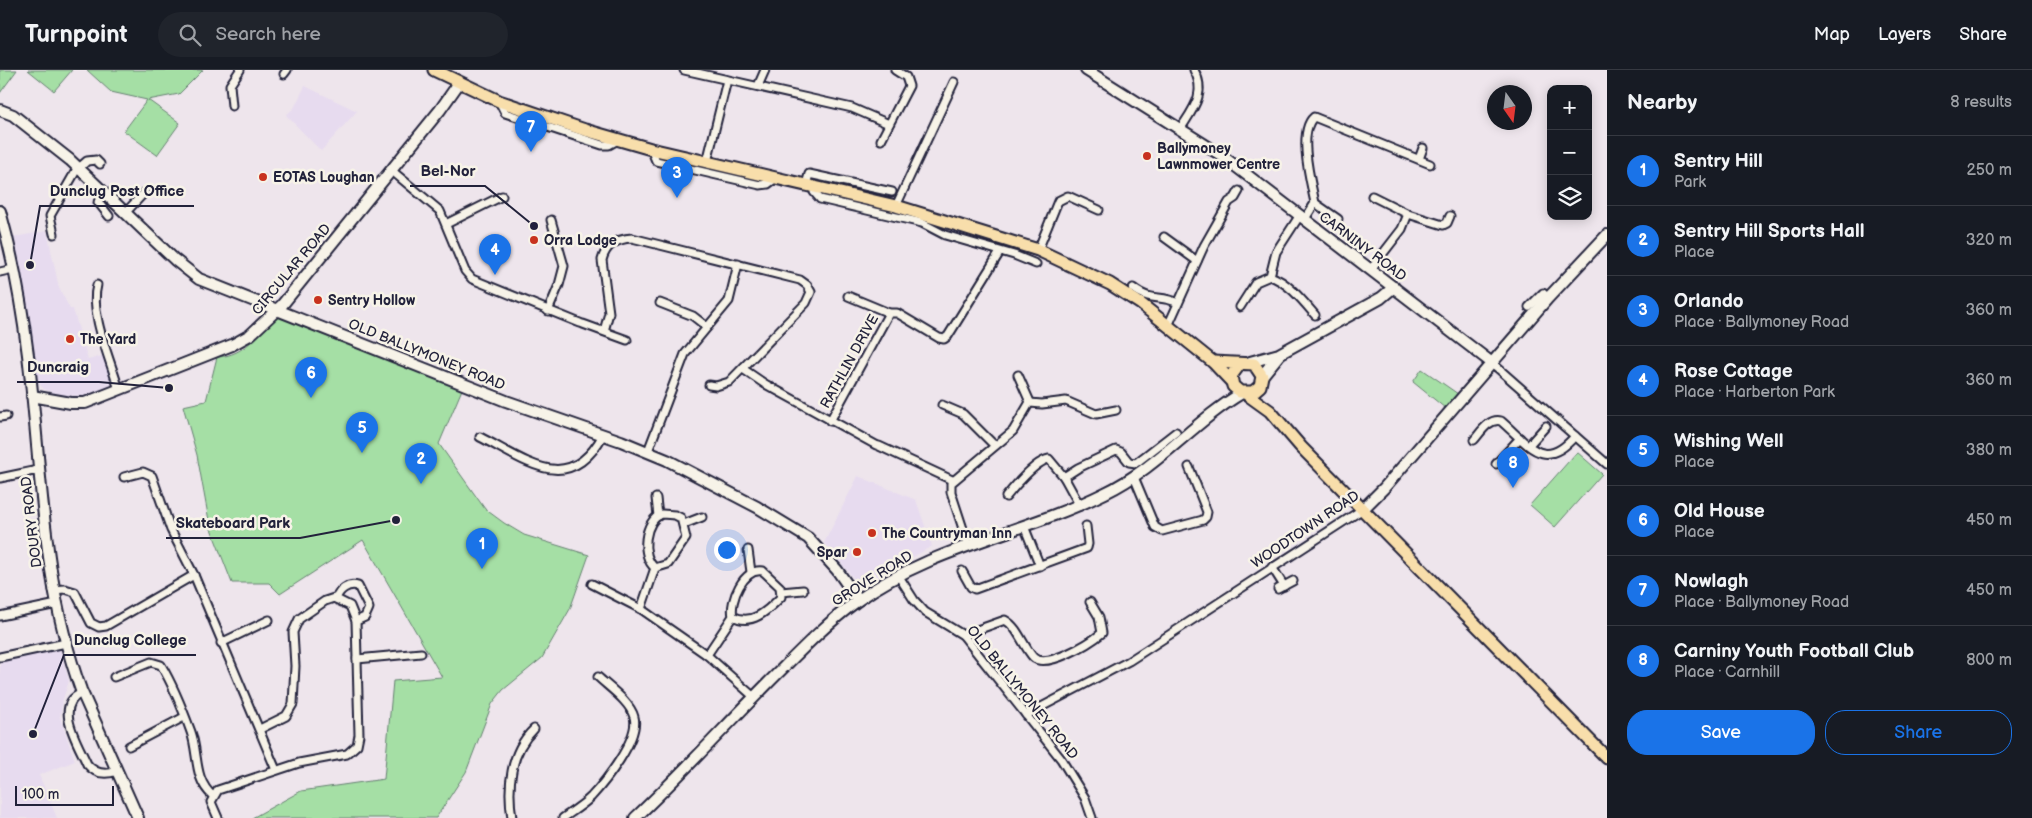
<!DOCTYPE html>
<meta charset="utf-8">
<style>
:root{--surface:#171b24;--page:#20242c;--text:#f1f3f6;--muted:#9ea1a6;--line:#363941;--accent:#1a73e8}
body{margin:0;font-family:"Balsamiq Sans",sans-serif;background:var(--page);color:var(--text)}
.controls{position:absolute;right:15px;top:15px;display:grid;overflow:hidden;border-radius:10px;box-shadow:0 2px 12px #0003}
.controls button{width:45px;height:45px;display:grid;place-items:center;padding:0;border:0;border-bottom:1px solid var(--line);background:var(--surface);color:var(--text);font:25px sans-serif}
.compass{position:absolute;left:1487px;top:15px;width:45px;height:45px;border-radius:50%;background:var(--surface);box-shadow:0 2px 12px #0003;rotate:166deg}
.scale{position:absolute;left:15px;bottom:12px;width:99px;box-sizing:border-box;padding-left:5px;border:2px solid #22223b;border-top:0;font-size:14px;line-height:18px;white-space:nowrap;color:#22223b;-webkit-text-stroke:4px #f7f3e8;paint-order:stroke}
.you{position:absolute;left:726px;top:479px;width:18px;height:18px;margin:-12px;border:4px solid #fff;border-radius:50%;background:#1a73e8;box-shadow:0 0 0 8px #1a73e833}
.badge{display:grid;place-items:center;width:32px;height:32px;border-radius:50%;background:var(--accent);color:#fff;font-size:16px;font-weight:700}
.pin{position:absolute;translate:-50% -41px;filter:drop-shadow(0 1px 2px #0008)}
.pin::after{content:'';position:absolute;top:26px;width:18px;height:15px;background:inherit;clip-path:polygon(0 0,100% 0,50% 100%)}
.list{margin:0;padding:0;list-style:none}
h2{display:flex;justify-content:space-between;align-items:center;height:65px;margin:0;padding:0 20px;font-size:21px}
h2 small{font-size:16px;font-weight:400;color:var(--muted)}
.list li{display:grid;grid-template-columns:32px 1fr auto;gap:15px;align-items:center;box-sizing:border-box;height:70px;padding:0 20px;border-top:1px solid var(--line)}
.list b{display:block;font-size:19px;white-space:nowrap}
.list p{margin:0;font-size:16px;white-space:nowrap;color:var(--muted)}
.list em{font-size:16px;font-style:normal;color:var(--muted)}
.actions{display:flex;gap:10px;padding:15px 20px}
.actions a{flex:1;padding:11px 0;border:1px solid var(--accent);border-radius:20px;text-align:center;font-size:18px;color:var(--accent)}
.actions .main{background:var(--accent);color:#fff}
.icon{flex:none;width:28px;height:28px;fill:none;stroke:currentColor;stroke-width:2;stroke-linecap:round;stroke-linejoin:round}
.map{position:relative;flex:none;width:1607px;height:748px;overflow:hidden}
header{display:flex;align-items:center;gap:30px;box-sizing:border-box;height:70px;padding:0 25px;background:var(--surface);border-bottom:1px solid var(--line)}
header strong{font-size:24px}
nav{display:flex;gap:28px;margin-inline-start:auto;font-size:18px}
.search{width:350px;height:45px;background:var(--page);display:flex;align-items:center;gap:12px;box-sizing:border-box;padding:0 18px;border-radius:28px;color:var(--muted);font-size:19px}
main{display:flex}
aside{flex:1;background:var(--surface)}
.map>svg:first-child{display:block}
.built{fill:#e7dbef}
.green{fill:#a5dfa5;stroke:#648070}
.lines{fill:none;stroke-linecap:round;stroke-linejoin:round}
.street-casing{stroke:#22223b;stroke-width:11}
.secondary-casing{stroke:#22223b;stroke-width:14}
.primary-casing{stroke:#22223b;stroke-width:15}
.street{stroke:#f7f3e8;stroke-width:7}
.secondary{stroke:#f7f3e8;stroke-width:10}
.primary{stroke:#f8deab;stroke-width:11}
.poi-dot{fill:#c8321e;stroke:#f7f3e8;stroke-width:2}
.labels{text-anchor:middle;stroke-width:5;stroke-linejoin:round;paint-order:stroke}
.poi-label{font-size:14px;font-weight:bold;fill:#22223b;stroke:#f7f3e8;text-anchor:start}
.street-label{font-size:14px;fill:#22223b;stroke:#f7f3e8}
.leader{fill:none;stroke:#22223b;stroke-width:2}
.callout-dot{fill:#22223b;stroke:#f7f3e8;stroke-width:2}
.callout-label{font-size:15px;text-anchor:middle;font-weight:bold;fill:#22223b;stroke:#f7f3e8;stroke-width:5;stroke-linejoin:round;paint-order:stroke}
</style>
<header>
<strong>Turnpoint</strong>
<div class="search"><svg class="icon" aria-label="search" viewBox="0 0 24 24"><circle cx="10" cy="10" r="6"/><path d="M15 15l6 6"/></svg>Search here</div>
<nav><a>Map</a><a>Layers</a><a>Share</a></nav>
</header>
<main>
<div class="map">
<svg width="1607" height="748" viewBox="0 0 1607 748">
<rect width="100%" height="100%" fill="#eee5ec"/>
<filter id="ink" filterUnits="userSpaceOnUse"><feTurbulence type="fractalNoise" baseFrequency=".02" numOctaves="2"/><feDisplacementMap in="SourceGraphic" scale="10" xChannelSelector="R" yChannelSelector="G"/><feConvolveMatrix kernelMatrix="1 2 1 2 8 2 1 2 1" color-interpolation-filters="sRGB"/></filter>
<g filter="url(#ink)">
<g class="built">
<path d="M305,16l52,25 -36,40 -35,-36 8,-7z"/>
<path d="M47,161l12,57 11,21h3l15,51 17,-5 8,31 -15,7 -15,3 -25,-1 -14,-6 -6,-7 -8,-58 -16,-87z"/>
<path d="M858,406l58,24 16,46 -71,41 -37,-44z"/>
<path d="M49,579h11l9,32 -6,18 -3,18 15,44 -36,14 18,43h-57v-158z"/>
</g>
<g class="green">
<path d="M0,0h17l-17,23z"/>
<path d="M28,0h44l-18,21z"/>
<path d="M87,0h116l-24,24 -31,6 32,23 -23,32 -33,-24 23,-31 -36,-8z"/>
<path d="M276,241l187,76 -24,57 46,65 19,14 20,12 65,20 -19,54 -28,49 -39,32 -11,14 -26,68 -30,46h-184l49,-27 83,-12 9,-98 49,-4 -79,-137 -83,54 -11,-11h-37l-22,-57 -13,-71 -14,-49 23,-5 11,-44c28,-1 44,-25 59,-46z"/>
<path d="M1422,299l36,25 -13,14 -32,-26z"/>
<path d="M1577,382l25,22 -47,53 -25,-22z"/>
</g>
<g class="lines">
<defs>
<g id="street">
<path d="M684,0l168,38 37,16"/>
<path d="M284,4l3,-4"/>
<path d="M758,16l7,-16"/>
<path d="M499,31l6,12 97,32h7l9,-5"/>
<path d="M232,36l-2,-21 10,-15"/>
<path d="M1181,58c12,-19 26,-35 13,-58"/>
<path d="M881,70l28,-54 -3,-9 -11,-7"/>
<path d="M651,79l5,12 104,24 8,-1 8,-6"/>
<path d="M1419,89l4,-11"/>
<path d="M707,92l20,-82"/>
<path d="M79,98l8,-7 9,-1 4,4"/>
<path d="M391,100l49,41 25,60 7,8 108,44"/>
<path d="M806,115l3,-11 83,18"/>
<path d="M814,117v5l6,7 102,24 23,12 69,20 22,9"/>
<path d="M103,120l-5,12 11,14"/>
<path d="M1372,126l36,18 35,11 4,-2 3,-7"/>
<path d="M1315,133l23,16"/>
<path d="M896,136l58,-124"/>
<path d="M126,142l18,-19"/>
<path d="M1305,149l10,-16c-4,-20 -18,-72 -1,-86l116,47"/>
<path d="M446,154l56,-28"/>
<path d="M54,164l-4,-18 28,-49"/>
<path d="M1164,167l33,24"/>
<path d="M1038,180l20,-49 10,-5 31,14"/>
<path d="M1371,199l31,-40 6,-15"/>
<path d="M0,202l13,-3"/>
<path d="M1270,206c18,6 33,25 45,39"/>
<path d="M97,215c-8,28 14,76 22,105"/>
<path d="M1133,218c20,15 26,6 45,15"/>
<path d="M848,226l41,17h8l42,25 5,1 4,-3 52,-84"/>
<path d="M660,233l33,13 14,11"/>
<path d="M1240,237l16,-25 14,-6 6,-24 24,-37"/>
<path d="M1529,237l14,-14 5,5"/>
<path d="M548,241l11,-26 5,-19 -13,-46"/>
<path d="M583,254l44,16"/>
<path d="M1168,256l36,-80 25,-44 6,-4 4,-7"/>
<path d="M604,261l5,-18 -7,-53c4,-15 14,-21 30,-22l168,42 7,5 4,7 -5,11 -77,79 -13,4 -7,-1"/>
<path d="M1492,293l115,101"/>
<path d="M743,299l22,15"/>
<path d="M767,315l109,60"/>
<path d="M1030,333l12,1 24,-3 30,13 20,-4"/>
<path d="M942,335l21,9 31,31"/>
<path d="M0,347l6,-1"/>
<path d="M830,351l59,-108"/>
<path d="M480,367c47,24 89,60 123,-2"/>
<path d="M1474,370c7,-8 15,-22 27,-19 28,24 43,51 74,15"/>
<path d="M1529,375l17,-19"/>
<path d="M879,376l73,34"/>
<path d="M648,381l37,-97 44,-53 9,-37"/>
<path d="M1496,394l24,-26"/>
<path d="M124,407l19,-5 9,4 19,54 23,45 82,195"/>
<path d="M1064,407l14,-9 38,-18 5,2 8,10 7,1 40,-31"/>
<path d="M1134,407l21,50 7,4 41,-11 3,-3 1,-5 -18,-45"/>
<path d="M0,408l38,-8"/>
<path d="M1006,427c8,-10 30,-36 43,-38l15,18 16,29"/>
<path d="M656,428l2,18"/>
<path d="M662,444l13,1 6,3 5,20 -18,26 -13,4c-15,-12 -11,-48 7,-54z"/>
<path d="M684,454l18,-7"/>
<path d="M1024,456l16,40"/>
<path d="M968,474l-17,-52v-9l62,-52 17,-29 -12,-27"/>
<path d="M748,480l3,22"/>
<path d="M1272,497l12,19"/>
<path d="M962,501l9,16 4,2 112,-41 1,-4 -2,-18"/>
<path d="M898,505l16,25 11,12 38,23 22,28 76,96 24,39 7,20"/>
<path d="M592,514l49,25 66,46 47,42"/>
<path d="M1278,519l15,-8"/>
<path d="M53,520l12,-1 10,3 16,31 8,4 7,-1 88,-51"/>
<path d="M781,522l22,-2"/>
<path d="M336,529c3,-9 12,-16 22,-13l11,22 -4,9 -9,4"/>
<path d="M641,539l14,-41"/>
<path d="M0,546l57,-12"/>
<path d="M963,565l42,-15c13,7 18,26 28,37 13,13 57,-14 69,-24l-3,-16 -9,-15"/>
<path d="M221,573l48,-23"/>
<path d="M707,585l26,-39c-4,-15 11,-49 30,-45l17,16 1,10c-12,12 -29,30 -48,19"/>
<path d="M0,587l66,-14"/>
<path d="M357,589l64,-6"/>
<path d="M114,607l37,-15 10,3c12,20 22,45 30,67 8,22 2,47 22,64"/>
<path d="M82,623c-30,12 -3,52 5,71 8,10 19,11 30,7"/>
<path d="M1026,645l103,-54 234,-152"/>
<path d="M129,676l55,-29"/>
<path d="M218,748l-7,-16 7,-12 81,-27 48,-9 10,-9 2,-10 -3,-114 -6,-15 -16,-8 -9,3 -26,18 -6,13 2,34 -2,38 -7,12 -26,13"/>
<path d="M512,748c-5,-31 -2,-66 22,-89"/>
<path d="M563,748c10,-7 20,-13 28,-21 14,-15 49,-59 43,-80 -4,-15 -24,-29 -36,-40"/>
</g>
<g id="secondary">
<path d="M1086,0l135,85 271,208"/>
<path d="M0,40l13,5 57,45 105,100 24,19 307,122 115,40 46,19 90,47 51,31 29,32 21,30"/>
<path d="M0,141c13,46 22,96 28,144 14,115 13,225 53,335l57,128"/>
<path d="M1250,292l29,-8 102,-56 13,-11"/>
<path d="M1262,306l17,-21"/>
<path d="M32,326l39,7h14l147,-58 18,-10 32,-30 158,-195 19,-27"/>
<path d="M1363,439l21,-21 164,-190 59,-63"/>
<path d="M635,748c49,-46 94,-96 141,-143 26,-26 51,-52 81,-74 76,-55 166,-67 248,-108 54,-26 88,-71 137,-100"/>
</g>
<g id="primary">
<path d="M434,0l65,31 86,29 66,19 245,57 142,44 72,34 31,20 72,58 18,19"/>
<path d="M1213,292l41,2 8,12 -2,10 -7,6h-13l-7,-6 -2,-10 9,-12"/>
<path d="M1245,323l25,18 31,36 306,311"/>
</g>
</defs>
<use href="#street" class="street-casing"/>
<use href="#secondary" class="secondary-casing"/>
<use href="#primary" class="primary-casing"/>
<use href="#street" class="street"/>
<use href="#secondary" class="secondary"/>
<use href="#primary" class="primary"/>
</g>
</g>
<g class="poi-dot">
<circle cx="1147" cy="86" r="5"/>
<circle cx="263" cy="107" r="5"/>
<circle cx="534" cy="170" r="5"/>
<circle cx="318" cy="230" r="5"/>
<circle cx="70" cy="269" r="5"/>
<circle cx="872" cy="463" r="5"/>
<circle cx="857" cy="482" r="5"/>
</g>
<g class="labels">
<g class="poi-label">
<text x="1157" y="83">Ballymoney<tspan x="1157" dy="16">Lawnmower Centre</tspan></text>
<text x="273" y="112">EOTAS Loughan</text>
<text x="544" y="175">Orra Lodge</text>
<text x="328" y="235">Sentry Hollow</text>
<text x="80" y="274">The Yard</text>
<text x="882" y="468">The Countryman Inn</text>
<text x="847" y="487" text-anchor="end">Spar</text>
</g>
<g class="street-label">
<text transform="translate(1363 176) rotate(37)" y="5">CARNINY ROAD</text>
<text transform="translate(291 199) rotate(-50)" y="5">CIRCULAR ROAD</text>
<text transform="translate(427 284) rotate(22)" y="5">OLD BALLYMONEY ROAD</text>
<text transform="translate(849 291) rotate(-61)" y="5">RATHLIN DRIVE</text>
<text transform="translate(31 452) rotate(-97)" y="5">DOURY ROAD</text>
<text transform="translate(1305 459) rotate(-34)" y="5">WOODTOWN ROAD</text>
<text transform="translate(872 508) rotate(-32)" y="5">GROVE ROAD</text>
<text transform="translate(1023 622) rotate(51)" y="5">OLD BALLYMONEY ROAD</text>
</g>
</g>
<path class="leader" d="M534 156L485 116H410M30 195L40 136H194M169 318L99 312H17M396 450L300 468H166M33 664L64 585H196"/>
<g class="callout-dot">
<circle cx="534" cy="156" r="5"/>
<circle cx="30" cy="195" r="5"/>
<circle cx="169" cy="318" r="5"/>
<circle cx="396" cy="450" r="5"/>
<circle cx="33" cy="664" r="5"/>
</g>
<g class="callout-label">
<text x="448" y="106">Bel-Nor</text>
<text x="117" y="126">Dunclug Post Office</text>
<text x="58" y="302">Duncraig</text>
<text x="233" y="458">Skateboard Park</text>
<text x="130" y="575">Dunclug College</text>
</g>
</svg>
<div class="controls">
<button>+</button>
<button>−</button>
<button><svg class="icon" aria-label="layers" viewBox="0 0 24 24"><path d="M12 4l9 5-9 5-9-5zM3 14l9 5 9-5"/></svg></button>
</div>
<svg class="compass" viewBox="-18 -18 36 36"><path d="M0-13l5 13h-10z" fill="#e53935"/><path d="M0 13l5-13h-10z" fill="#9ea1a6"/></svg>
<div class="scale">100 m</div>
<div class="you"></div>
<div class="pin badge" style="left:482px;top:499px">1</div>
<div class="pin badge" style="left:421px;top:414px">2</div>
<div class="pin badge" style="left:677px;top:128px">3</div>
<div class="pin badge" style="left:495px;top:205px">4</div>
<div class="pin badge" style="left:362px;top:383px">5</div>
<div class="pin badge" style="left:311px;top:328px">6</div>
<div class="pin badge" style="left:531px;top:82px">7</div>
<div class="pin badge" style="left:1513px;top:418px">8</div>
</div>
<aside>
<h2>Nearby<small>8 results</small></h2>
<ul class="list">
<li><span class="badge">1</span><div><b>Sentry Hill</b><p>Park</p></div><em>250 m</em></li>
<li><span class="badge">2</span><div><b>Sentry Hill Sports Hall</b><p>Place</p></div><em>320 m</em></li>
<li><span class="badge">3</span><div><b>Orlando</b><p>Place · Ballymoney Road</p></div><em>360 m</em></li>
<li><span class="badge">4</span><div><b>Rose Cottage</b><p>Place · Harberton Park</p></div><em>360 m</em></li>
<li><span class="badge">5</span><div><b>Wishing Well</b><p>Place</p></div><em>380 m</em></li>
<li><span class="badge">6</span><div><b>Old House</b><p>Place</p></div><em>450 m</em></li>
<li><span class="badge">7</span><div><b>Nowlagh</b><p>Place · Ballymoney Road</p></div><em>450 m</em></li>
<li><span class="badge">8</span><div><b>Carniny Youth Football Club</b><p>Place · Carnhill</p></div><em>800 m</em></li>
</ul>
<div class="actions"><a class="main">Save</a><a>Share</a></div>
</aside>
</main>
